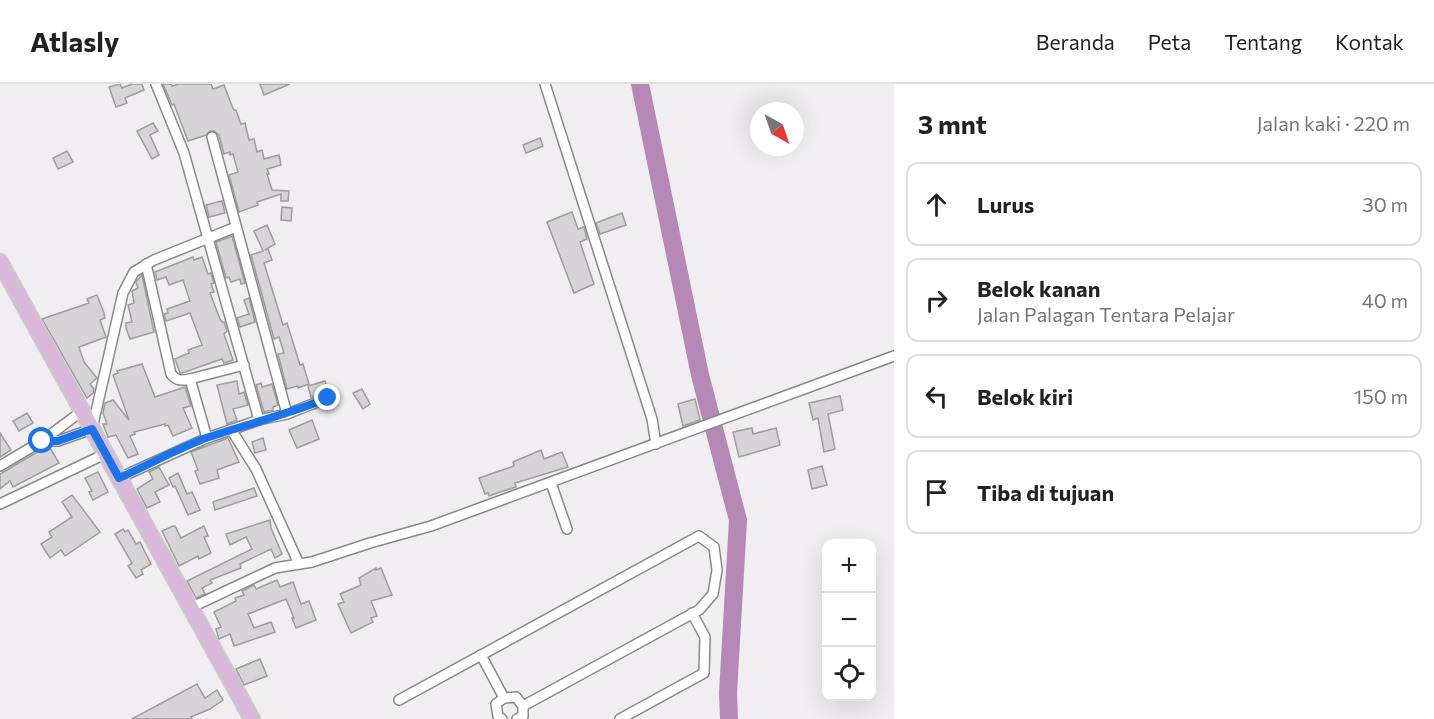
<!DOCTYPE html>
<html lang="id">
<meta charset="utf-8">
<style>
:root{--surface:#fff;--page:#f2f2f2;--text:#222;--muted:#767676;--line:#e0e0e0}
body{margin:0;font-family:Commissioner,sans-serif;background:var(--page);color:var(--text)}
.controls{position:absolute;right:18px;bottom:18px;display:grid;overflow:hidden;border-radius:12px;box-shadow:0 6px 24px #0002}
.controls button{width:54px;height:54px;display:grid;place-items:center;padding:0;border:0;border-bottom:2px solid var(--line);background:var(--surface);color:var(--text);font:30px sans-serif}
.compass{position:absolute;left:750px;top:18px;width:54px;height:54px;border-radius:50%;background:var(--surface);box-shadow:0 6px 24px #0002;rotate:140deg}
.stop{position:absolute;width:18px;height:18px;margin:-14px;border:4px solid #1a73e8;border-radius:50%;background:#fff}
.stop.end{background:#1a73e8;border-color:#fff;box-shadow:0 2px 6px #0008}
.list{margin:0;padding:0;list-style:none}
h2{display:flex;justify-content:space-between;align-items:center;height:78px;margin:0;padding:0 24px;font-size:26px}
h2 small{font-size:20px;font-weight:400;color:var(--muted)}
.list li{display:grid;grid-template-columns:39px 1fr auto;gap:18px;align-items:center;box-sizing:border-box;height:84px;margin:0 12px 12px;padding:0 12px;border:2px solid var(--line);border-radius:12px}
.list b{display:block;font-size:22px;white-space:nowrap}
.list p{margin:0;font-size:20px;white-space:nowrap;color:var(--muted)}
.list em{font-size:20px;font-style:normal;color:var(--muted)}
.icon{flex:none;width:33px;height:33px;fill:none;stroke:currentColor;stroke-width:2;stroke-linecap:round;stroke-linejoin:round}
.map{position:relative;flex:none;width:894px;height:635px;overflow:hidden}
header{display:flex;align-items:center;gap:36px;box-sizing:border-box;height:84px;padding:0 30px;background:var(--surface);border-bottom:2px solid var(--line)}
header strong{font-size:28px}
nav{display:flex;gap:33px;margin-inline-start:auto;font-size:21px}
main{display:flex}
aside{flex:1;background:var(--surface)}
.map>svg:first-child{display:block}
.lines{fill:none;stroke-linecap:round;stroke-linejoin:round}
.river{stroke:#b588b5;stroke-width:18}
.building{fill:#d6d4d6;stroke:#9e9c9e;stroke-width:1.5}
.street-casing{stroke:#8a888a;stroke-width:12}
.primary-casing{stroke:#cacaca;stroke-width:18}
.street{stroke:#fff;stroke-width:9}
.primary{stroke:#dab8da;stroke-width:15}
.route{stroke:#1a73e8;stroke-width:8}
</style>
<header>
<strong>Atlasly</strong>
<nav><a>Beranda</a><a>Peta</a><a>Tentang</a><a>Kontak</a></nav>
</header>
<main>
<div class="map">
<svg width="894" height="635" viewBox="0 0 894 635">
<rect width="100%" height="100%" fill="#f0eef0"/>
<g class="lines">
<path class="river" d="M640,0l60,291 38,145 -10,173 1,26"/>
</g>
<g class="building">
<path d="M120,0l2,4 10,-4h10l2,6 -19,8 2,5 -11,4 -7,-20z"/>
<path d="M163,0h8l1,2 7,-2h32l2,5 11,-4 8,21 2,4h2l5,14 4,-1 4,17 5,-1 3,13 5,-2 2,9 15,-4 2,10 -14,4 2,5h-2l5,16 17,1 -1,10h-7v-7l-24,8 1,3 -19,7 -10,-37 9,-3 -5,-18 -3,1v-3l-6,2 -5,-19 -5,-4h-4l-4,4 -18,6 -14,-37 -2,1z"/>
<path d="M260,0h30l-26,11z"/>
<path d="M153,39l5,8 -8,4 9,20 -7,4 -15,-28z"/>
<path d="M540,54l3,8 -17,7 -3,-8z"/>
<path d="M67,67l6,11 -15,7 -5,-11z"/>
<path d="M222,117l3,12 -16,4 -3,-12z"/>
<path d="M282,123l10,1 -1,13 -10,-1z"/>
<path d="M572,128l6,17 6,-2 3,12 -7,3 14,42 -20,9 -27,-71z"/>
<path d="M622,129l4,12 -26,9 -4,-11z"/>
<path d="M267,141l8,19 -10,6 3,-1 4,11 -8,3 19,62 4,-2 13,42 3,-1 6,20 -11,4v-2l-11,3 -9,-35 6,-1 -5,-16 -5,2 -23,-84 12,-4 -9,-20z"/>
<path d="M232,152l13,47 -4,1 -1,-5 -9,3 -2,-5 -3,1 -10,-36z"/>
<path d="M193,173l1,3 8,-3 6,17 3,-1 3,10 -3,1 3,8 -4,1 10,26 2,3h2l3,9 -3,3 9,26 -9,3 -2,-4 -40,14h-2l-5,-14 14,-6 -1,-3 14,-5 -12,-32 -24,8 -2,-7 4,-1 -1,-4 23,-8 -7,-21 -14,5 -3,-8 -9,3 -2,-8z"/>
<path d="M142,191l12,57 -24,7 -4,-11v-5l6,-1 -4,-17 6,-2 -2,-12 6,-3 -2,-6z"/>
<path d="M97,211l7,18 1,5 -5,2 6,17 -27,10 5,15 13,16 -7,6 4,5 -1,4 -6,5 -45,-79 47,-16 -2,-4z"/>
<path d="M249,214l6,24 -15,5 -3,-9 12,-4 -5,-14z"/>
<path d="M142,280l13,33 30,-10 6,19 -8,2 9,20 -19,8 -5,-11 -3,1v-2l-31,8 1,2 -5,2 8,18 -10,4 -12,-23 -8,2 -5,-13h4l-4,-11 2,-10 8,-3 16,20 -16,-45 5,-2 -1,-2z"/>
<path d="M237,297l2,13 5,-2 4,13 -15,4 4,11 -10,4 -10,-39z"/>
<path d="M325,297l3,10 -17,6 -3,-11z"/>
<path d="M261,299l1,4 10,-3 6,21 -5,2v3l-9,2 -8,-27z"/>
<path d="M362,305l8,15 -7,5 -10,-16z"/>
<path d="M840,312l3,14 -15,4 7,35 -11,3 -6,-34 -5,2 -4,-17z"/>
<path d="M695,315l5,21 -17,6 -5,-22z"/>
<path d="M27,329l6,10 -14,8 -6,-10z"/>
<path d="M312,336l7,19 -22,9 -8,-18z"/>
<path d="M752,344l1,6 23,-6 4,17 -41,12 -6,-25z"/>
<path d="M0,349l11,17 -11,7z"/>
<path d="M228,354l11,24 -22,8 2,8 -19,6 -5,-13 3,-1 -7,-18z"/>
<path d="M263,354l3,12 -11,3 -3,-11z"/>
<path d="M44,364h6l9,15 -46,24 -3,-6 -10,8v-15z"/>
<path d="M541,366l3,9 18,-7 6,15 -53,16 1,4 -19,6 -8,3 -1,-3 -3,1 -6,-16 35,-12 -1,-4z"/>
<path d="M822,382l5,19 -15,4 -4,-19z"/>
<path d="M159,383l10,18 -14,7 5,10 -13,6 -10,-19 16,-10 -4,-7z"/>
<path d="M98,388l10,20 -15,8 -4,-8 3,-1 -7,-13z"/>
<path d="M178,389l9,21 5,-2 8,18 -12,5 -13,-29 -2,1 -4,-9z"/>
<path d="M254,404l3,8 -42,14 -2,-8z"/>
<path d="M72,411l28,37 -35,24 -4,-6 -11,8 -9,-14 11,-7 -3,-5 23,-15 -10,-15z"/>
<path d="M270,436l1,8 11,26 -7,4 -4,-9 -31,15 1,4 -31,12 2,3 -10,5 3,6 -9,4 -9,-17 65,-32 -6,-12 -16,8 -4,-11z"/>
<path d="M173,442h2l6,12 23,-12 4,10 -4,1 7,16 -12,6 -1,-3 -19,10 -17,-35z"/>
<path d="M123,445l2,3 3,-2 8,14 4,-2 11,22 -10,6 2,4 -7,4 -8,-12 4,-3 -17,-29z"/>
<path d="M376,484v2l5,-2 11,27 -21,6 6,15 -6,2 2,4 -22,11 -13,-29 6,-2 -4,-8 21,-9 -2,-7z"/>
<path d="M277,496l3,7 13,-5 8,22 8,-3 7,19 -20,8 -4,-10h2l-8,-19 -38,15 6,14 17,-6 4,10 -41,14 -4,-12 -11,5 -3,-10 5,-2 -7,-15 22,-11 -1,-3 9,-3 -2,-4 12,-6 2,4z"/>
<path d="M260,575l7,17 -23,9 -8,-16z"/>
<path d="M197,600l8,14 12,-8 6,10 -13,9 -19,8 1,2h-60z"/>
</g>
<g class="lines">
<defs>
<g id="street">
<path d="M156,0l28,69 75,267"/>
<path d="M545,0l107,335 4,25"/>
<path d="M212,53l75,277"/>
<path d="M146,180l25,110c6,7 10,7 19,5l54,-14"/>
<path d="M190,295l17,59"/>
<path d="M232,347l24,38 43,95"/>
<path d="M42,357h16l34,-12 31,-136 11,-21 20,-12 82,-33"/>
<path d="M0,382l42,-25 40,-30"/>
<path d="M119,394l88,-40 52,-18 28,-6 41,-16"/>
<path d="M551,399l16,46"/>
<path d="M0,420l107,-51"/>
<path d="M190,524l85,-40 37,-6 58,-19 61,-17 463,-170"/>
<path d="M481,571l23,43"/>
<path d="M399,616l300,-164 15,11 3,23 -4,24 -14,16 -176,96"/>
<path d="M502,635l-4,-3 -2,-12 8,-6 12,-1 7,9v10l-6,3"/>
<path d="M620,635l84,-46 1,-36 -13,-24"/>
</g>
<path id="primary" d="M0,178l252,457"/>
</defs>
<use href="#street" class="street-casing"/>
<use href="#primary" class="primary-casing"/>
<use href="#street" class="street"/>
<use href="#primary" class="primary"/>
</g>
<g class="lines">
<path class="route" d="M42,357h16l34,-12 27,49c30,-13 59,-30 90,-41 39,-13 80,-23 119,-39"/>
</g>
</svg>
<div class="controls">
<button>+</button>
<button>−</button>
<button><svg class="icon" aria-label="locate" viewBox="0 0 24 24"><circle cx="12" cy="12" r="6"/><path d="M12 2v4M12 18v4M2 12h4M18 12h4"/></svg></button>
</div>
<svg class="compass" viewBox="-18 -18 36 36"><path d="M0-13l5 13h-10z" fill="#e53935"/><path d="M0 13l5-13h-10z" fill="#767676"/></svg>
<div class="stop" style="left:42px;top:357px"></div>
<div class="stop end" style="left:328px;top:314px"></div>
</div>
<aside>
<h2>3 mnt<small>Jalan kaki · 220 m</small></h2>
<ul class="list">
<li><svg class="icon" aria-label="ahead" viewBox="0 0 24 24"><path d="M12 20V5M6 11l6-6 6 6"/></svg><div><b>Lurus</b></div><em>30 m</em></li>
<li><svg class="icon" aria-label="right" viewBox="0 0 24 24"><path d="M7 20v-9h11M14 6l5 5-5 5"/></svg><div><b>Belok kanan</b><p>Jalan Palagan Tentara Pelajar</p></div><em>40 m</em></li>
<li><svg class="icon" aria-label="left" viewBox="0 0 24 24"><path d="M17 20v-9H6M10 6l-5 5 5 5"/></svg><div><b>Belok kiri</b></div><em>150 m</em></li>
<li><svg class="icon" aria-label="arrive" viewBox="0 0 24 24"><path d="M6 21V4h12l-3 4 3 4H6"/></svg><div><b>Tiba di tujuan</b></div></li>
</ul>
</aside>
</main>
